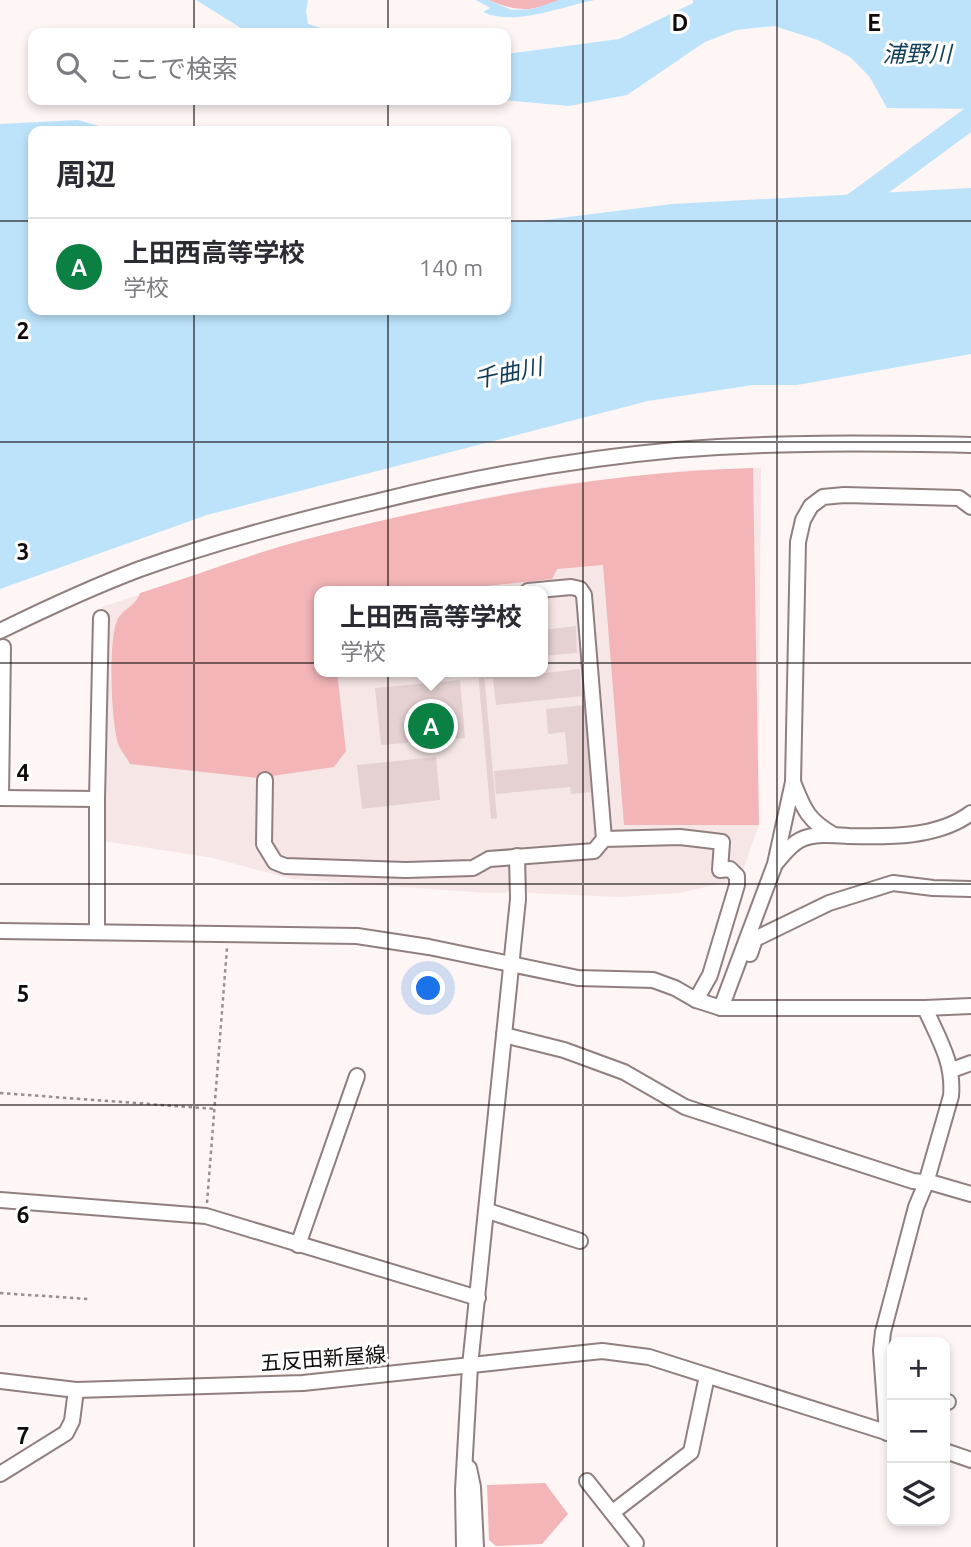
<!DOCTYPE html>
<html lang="ja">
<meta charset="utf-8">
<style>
:root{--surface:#fff;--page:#f2f2f3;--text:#2b2b33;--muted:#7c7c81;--line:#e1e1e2;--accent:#0b8043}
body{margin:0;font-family:Ubuntu,"Noto Sans JP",sans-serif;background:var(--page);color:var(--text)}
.controls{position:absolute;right:21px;bottom:21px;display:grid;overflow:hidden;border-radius:14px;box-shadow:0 4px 10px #0003}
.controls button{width:63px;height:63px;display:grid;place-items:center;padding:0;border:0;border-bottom:2px solid var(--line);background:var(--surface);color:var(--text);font:35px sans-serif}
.you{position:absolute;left:429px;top:989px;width:24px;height:24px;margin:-18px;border:5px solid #fff;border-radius:50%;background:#1a73e8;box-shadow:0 0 0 10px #1a73e833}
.badge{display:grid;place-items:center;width:46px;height:46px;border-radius:50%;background:var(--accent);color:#fff;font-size:23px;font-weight:700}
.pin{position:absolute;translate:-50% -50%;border:4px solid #fff;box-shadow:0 2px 7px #0006}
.popup{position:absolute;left:314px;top:586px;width:234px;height:91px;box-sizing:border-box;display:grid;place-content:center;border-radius:14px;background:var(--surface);filter:drop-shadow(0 2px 5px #0005);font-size:23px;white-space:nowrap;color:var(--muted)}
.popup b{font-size:26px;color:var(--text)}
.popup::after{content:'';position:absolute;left:50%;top:100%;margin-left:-14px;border:14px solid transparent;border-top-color:var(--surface)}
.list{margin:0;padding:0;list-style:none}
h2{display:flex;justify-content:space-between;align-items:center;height:91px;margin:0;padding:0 28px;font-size:30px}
h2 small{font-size:23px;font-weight:400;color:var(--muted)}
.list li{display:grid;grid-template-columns:46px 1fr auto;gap:21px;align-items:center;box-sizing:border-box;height:98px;padding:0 28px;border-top:2px solid var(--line)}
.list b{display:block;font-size:26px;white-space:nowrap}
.list p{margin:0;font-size:23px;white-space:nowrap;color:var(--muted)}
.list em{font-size:23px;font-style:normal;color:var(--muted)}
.icon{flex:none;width:38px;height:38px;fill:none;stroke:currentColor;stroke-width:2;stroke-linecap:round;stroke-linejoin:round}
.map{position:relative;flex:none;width:971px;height:1547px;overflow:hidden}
.search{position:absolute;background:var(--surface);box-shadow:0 4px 10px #0003;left:28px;top:28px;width:483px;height:77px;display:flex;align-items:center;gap:18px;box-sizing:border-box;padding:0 24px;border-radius:14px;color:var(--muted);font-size:26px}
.panel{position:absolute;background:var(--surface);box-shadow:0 4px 10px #0003;left:28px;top:126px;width:483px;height:189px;border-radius:14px}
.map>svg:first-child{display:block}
.built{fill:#f7e6e6;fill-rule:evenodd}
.green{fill:#f3b5b8}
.water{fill:#bde3fb}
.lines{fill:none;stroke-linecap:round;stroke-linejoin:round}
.river{stroke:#bde3fb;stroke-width:23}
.building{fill:#e6d1d2}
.minor-casing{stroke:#917f7f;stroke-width:18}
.path{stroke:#989090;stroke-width:2.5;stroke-dasharray:3.5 3.5;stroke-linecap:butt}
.minor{stroke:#fff;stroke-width:14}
.grid{fill:none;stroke:#110a0a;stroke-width:2;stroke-opacity:0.55}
.labels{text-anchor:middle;stroke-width:6;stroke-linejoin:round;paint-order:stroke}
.street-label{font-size:21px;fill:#110a0a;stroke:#fff}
.water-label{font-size:23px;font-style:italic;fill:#0f3d55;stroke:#fff}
.grid-label{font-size:23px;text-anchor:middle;font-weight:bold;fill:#110a0a;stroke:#fff;stroke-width:6;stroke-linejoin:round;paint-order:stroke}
</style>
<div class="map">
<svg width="971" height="1547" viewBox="0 0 971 1547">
<rect width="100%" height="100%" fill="#fef5f5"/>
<path class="built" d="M761,468l-3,359 -16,46 -11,8 -52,12 -59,4 -92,-4 -3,-3v-18h-15v17l-5,4h-18l-195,-14 -79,-21 -110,-17 -1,-234 203,-67 174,-41 82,-15 131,-14zM319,591h224v81h-224z"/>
<g class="green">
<path d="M488,0h71c-27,13 -44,11 -71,0z"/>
<path d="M753,468l6,357h-135l-21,-260 -46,4 -5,10 -113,12h-120v81h18l9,79 -12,16 -76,11 -128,-14c-3,-6 -8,-12 -11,-18 -8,-19 -11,-106 -2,-125 5,-12 19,-15 23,-28 56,-18 111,-39 167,-54 147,-38 295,-67 446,-71z"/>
<path d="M545,1483l23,31 -26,30 -46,2 -7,-6 -2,-55z"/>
</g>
<g class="water">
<path d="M196,0h112l-2,11 2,13 29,9h-88z"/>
<path d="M476,0h12l24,10 20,-1 27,-9h36c-32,6 -81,27 -112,12l7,-4z"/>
<path d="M693,0h278v109l-84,-1 -18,-32 -19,-19 -32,-17 -44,-14 -38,4 -31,12 -78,53 -58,11 -67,-6h4v-46l113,-15 74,-36z"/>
<path d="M78,120l38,11h-83v179h473v-88l38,-2 128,-16 299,-16v166l-174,31h-44l-105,16 -441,114 -207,74v-465z"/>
</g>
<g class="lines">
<path class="river" d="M843,212l128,-94"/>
</g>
<g class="building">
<path d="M576,626l1,27 -34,3v-26z"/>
<path d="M580,669l2,27 -86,9 -3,-27 -7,1v-7h34v4z"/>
<path d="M478,672h6l13,146 -6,1z"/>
<path d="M460,680l5,58 -84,7 -6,-57z"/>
<path d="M586,705l7,87 -22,2 -1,-7 -74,7 -2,-23 74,-7 -3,-32 -17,2 -2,-25z"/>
<path d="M436,757l4,43 -78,9 -5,-44z"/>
</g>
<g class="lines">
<defs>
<g id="minor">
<path d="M528,591l43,-4 9,2 4,6 20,244"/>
<path d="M0,631c45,-22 92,-44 140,-62 78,-28 158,-49 239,-68 97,-24 196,-42 296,-51 98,-8 198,-7 296,-5"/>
<path d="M265,780l-1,64 11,18 10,4 121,4 67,-2 16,-9 105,-8 10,-12 76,-2 42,5 -2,28 10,-1 7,7v9l-27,90 -14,25"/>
<path d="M793,782c11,27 14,38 41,53"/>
<path d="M0,798l97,1"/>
<path d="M1,798l2,-151"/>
<path d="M776,863c7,-8 14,-18 24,-23 14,-7 34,-5 49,-4 40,1 89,2 122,-23"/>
<path d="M0,931l357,5 72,11 149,31 75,2 22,8 21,12 25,8h204l46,-2"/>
<path d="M97,932v-133l4,-181"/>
<path d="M750,954l5,-15 74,-36 64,-20 40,5 38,1"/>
<path d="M721,1008l54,-144 18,-82 5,-240 5,-22 8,-14 12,-9 21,-2 115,3 12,9"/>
<path d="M504,1035l60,15 60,22 61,35 228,74 20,2 38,11"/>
<path d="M952,1070l19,-7"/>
<path d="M0,1200l206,16 272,82"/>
<path d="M488,1211l92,30"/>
<path d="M298,1245l59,-169"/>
<path d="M0,1381l76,9 227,-7 299,-32 47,6 243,77"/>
<path d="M945,1401l3,1"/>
<path d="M887,1433l-6,-83 2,-18 33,-125 10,-24 25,-87c3,-34 -12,-56 -26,-88"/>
<path d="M945,1451l26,9"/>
<path d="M469,1468l4,19 3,60"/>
<path d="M0,1474l66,-41 6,-12 4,-31"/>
<path d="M587,1481l49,62"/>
<path d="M613,1512l78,-60 16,-76"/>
<path d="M464,1547l-1,-57 7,-124 48,-467 -1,-43"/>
</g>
</defs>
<use href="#minor" class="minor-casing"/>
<g class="path">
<path d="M0,1093l216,16"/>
<path d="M207,1203l20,-255"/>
<path d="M0,1293l88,6"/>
</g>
<use href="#minor" class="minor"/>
</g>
<path class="grid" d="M194,0v33M388,0v33M583,0v1547M777,0v1547M194,100v31M388,100v31M0,221h33M506,221h465M194,310v1237M388,310v1237M0,442h971M0,663h971M0,884h971M0,1105h971M0,1326h971"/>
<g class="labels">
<g class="street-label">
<text transform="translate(323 1359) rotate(-4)" y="7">五反田新屋線</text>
</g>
<g class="water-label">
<text x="917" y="62">浦野川</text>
<text transform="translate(508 373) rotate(-12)" y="8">千曲川</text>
</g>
</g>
<g class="grid-label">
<text x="680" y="31">D</text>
<text x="874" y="31">E</text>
<text x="23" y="339">2</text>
<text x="23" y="560">3</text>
<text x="23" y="781">4</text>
<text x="23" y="1002">5</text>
<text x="23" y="1223">6</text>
<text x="23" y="1444">7</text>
</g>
</svg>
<div class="controls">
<button>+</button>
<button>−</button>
<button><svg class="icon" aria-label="layers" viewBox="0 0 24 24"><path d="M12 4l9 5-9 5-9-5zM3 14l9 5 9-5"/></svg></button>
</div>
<div class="you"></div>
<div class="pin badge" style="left:431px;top:726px">A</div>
<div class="popup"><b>上田西高等学校</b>学校</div>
<div class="search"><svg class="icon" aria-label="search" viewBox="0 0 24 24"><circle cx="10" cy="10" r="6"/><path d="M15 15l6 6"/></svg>ここで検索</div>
<section class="panel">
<h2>周辺<small></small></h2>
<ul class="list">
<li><span class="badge">A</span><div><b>上田西高等学校</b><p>学校</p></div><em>140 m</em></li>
</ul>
</section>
</div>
